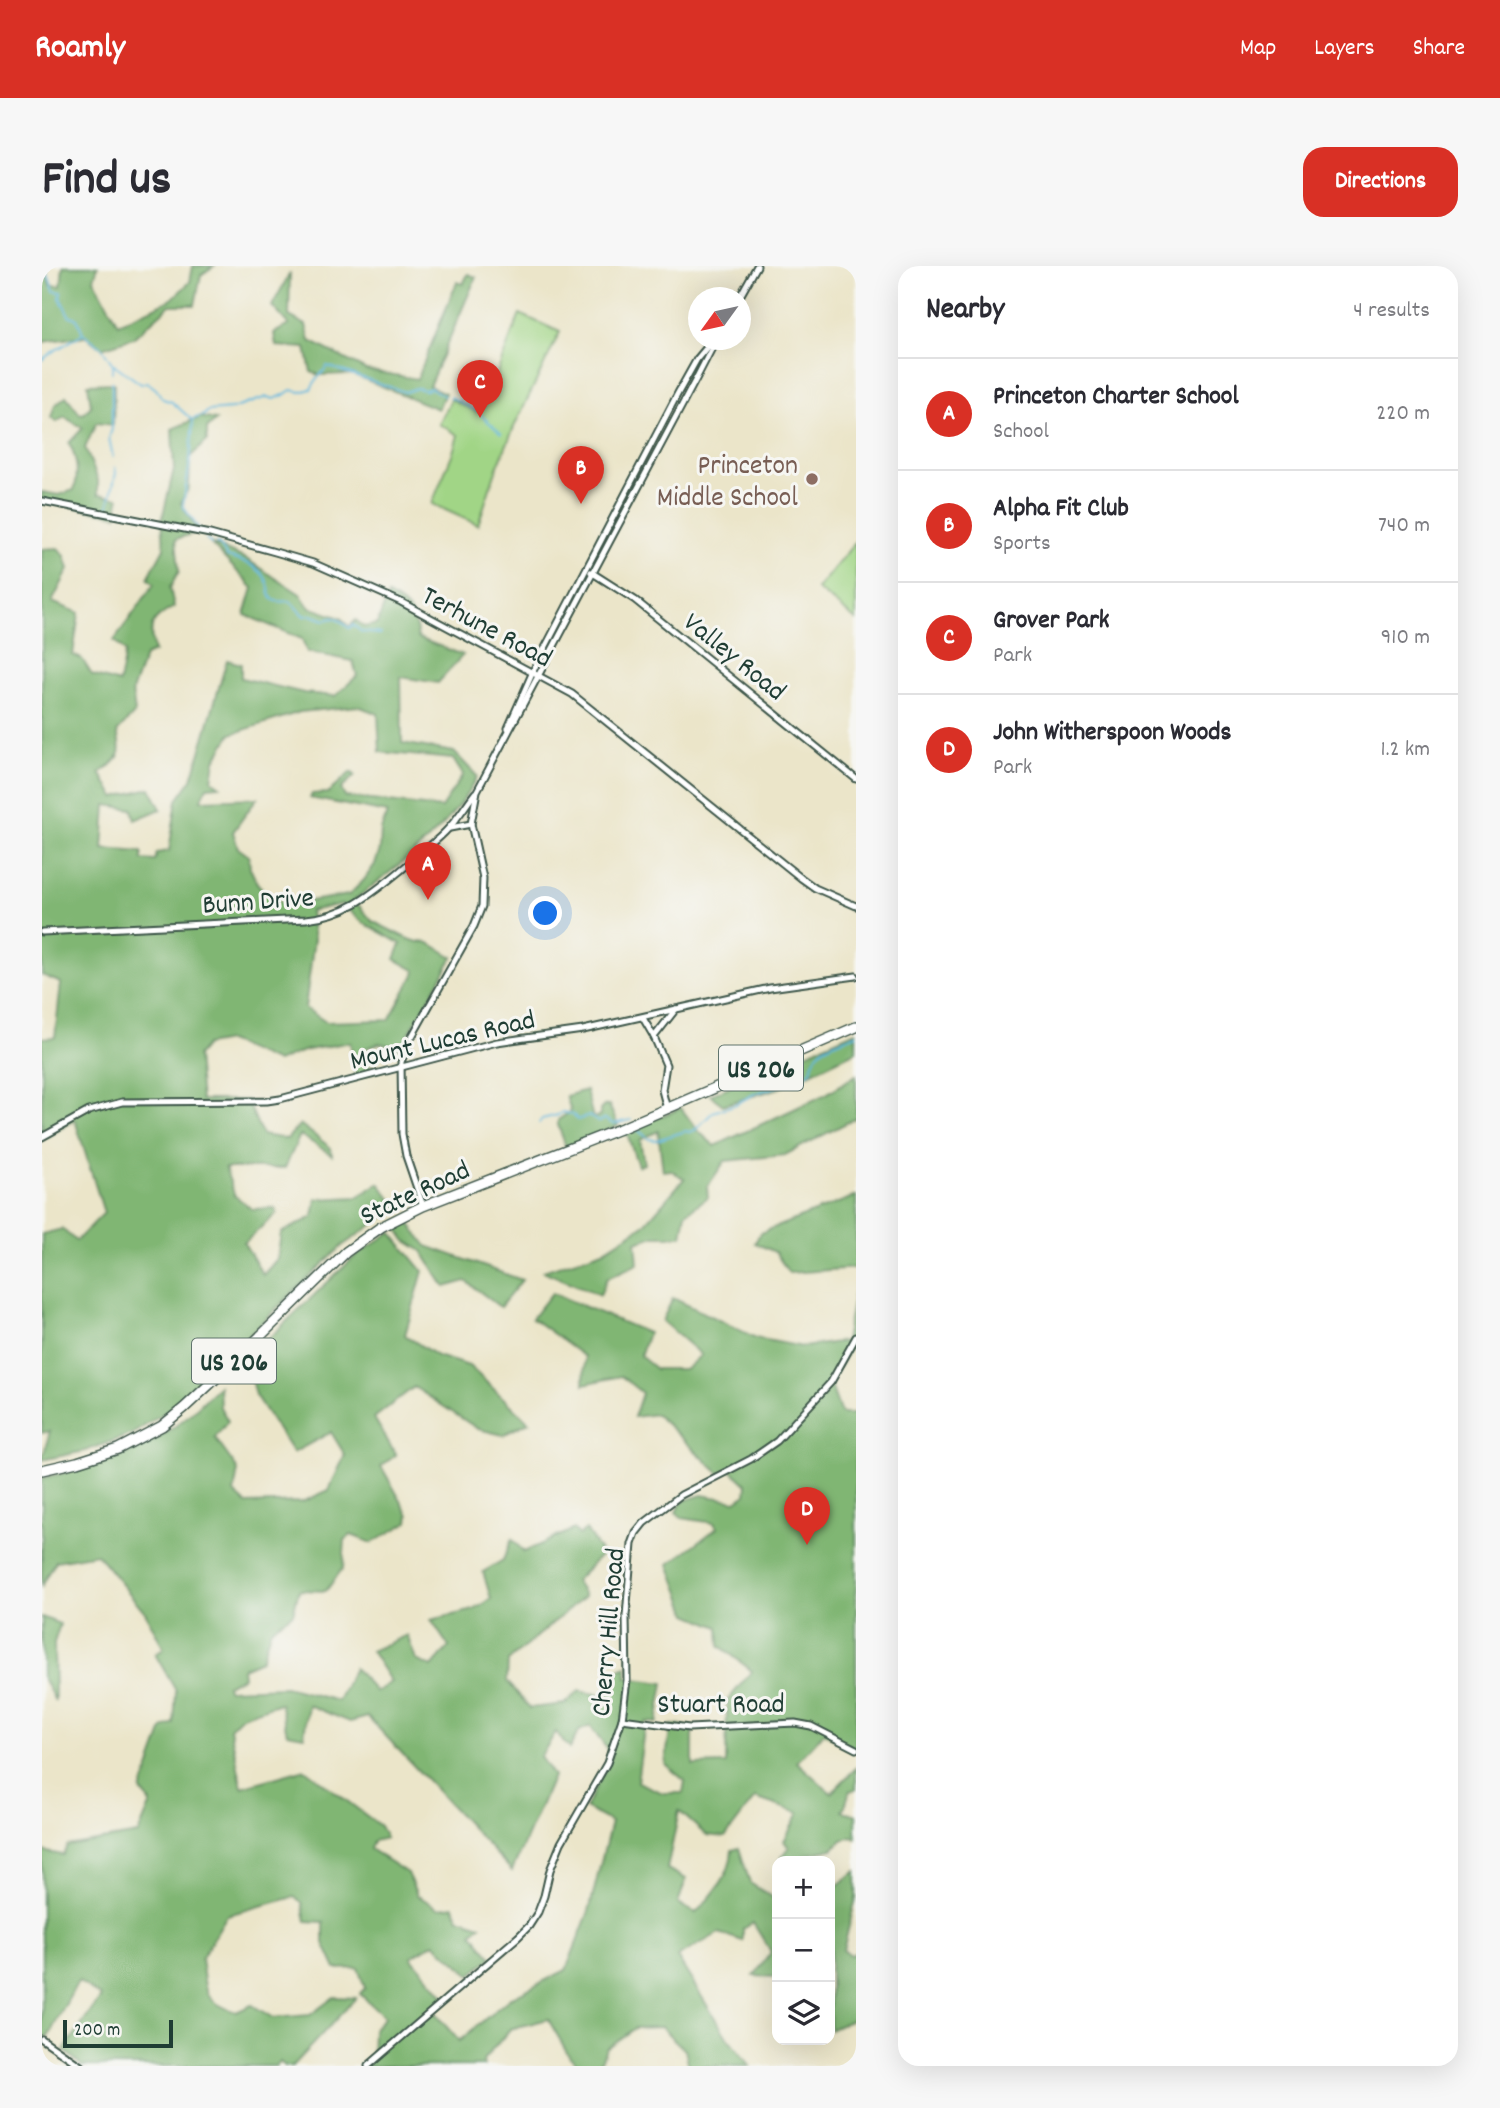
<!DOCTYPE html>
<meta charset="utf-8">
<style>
:root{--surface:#fff;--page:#f7f7f7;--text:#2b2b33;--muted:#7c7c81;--line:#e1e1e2;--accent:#d93025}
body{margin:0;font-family:Dekko,sans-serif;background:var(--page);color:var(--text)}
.controls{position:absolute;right:21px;bottom:21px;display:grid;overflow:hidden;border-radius:14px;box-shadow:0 7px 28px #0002}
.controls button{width:63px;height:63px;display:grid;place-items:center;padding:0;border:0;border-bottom:2px solid var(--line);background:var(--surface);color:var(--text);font:35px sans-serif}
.compass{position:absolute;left:646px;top:21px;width:63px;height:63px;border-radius:50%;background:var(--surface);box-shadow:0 7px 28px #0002;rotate:237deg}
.scale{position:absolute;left:21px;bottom:18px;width:110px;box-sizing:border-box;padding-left:7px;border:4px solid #1f3d34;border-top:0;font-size:19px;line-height:24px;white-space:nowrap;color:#1f3d34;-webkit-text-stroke:5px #f6f6f2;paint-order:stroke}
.you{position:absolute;left:504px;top:648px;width:24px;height:24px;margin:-18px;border:5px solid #fff;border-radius:50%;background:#1a73e8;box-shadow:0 0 0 10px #1a73e833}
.badge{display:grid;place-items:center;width:46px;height:46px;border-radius:50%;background:var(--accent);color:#fff;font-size:23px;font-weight:700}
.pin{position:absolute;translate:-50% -58px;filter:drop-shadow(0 2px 4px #0008)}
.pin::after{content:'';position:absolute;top:37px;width:24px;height:21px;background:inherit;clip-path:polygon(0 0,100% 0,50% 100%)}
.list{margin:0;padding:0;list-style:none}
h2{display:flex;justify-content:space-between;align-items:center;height:91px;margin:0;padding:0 28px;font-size:30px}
h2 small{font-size:23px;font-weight:400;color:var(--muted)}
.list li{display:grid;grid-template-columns:46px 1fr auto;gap:21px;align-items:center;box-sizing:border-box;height:112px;padding:0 28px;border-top:2px solid var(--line)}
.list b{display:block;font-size:26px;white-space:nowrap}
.list p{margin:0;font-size:23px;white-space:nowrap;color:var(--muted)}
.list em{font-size:23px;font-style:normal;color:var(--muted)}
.icon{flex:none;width:38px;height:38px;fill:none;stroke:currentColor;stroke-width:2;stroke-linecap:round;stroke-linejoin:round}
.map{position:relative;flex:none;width:814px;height:1800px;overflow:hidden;border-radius:21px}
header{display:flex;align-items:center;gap:42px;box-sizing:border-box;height:98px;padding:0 35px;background:var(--accent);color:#fff}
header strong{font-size:33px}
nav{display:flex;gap:38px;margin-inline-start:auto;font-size:24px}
.intro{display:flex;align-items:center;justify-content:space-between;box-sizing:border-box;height:168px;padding:0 42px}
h1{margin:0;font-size:49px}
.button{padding:18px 32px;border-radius:21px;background:var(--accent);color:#fff;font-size:24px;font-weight:700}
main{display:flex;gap:42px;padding:0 42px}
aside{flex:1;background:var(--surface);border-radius:21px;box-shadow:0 7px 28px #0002}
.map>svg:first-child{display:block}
.green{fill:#a1d586;stroke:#60895d;stroke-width:2}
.forest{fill:#80b673;stroke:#507a54;stroke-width:2;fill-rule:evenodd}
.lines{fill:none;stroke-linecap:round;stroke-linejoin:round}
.stream{stroke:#62b8de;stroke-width:2}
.minor-casing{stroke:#3e564a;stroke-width:9}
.highway-casing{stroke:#3e564a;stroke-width:12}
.minor{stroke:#fff;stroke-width:5}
.highway{stroke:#fff;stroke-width:9}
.education-dot{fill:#8d6e63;stroke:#f6f6f2;stroke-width:2.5}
.labels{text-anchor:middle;stroke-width:6;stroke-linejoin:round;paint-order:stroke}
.shield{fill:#f6f6f2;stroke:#60746d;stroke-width:2}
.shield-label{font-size:26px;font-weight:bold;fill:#1f3d34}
.education-label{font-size:28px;fill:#785e54;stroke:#f6f6f2;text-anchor:end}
.street-label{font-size:28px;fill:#1f3d34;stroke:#f6f6f2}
</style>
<header>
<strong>Roamly</strong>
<nav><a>Map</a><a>Layers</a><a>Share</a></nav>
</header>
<div class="intro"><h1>Find us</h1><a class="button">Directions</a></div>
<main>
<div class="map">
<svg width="814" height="1800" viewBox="0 0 814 1800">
<rect width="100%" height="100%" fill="#f6f6f2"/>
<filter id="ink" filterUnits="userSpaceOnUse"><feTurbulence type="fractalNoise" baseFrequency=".0143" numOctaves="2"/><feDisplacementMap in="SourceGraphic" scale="14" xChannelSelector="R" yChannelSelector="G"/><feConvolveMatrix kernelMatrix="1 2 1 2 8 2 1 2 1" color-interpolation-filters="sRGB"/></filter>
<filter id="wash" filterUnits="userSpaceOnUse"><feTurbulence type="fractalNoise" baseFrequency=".00686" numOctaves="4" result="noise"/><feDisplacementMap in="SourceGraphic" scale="28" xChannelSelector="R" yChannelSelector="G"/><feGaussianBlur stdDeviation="1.57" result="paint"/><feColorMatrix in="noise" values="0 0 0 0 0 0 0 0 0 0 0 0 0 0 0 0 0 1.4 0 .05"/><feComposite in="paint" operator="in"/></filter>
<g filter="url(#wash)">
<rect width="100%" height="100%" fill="#ebe5c9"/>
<g class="green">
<path d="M478,48l40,18 -46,95 -19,46 -17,52 -46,-21 21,-52 5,-17 -19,-11 12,-25 27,13 5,-4z"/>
<path d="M814,275v79l-39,-31z"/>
</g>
<g class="forest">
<path d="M21,0h35l-4,13 24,45 54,-25 18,-17 3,-16h21l-13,9 -6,30h-25l-37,33 -31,10 -17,-12 -43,6v-65l5,-1 3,9 11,1z"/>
<path d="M248,7l-1,43 17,9 4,16 56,29 51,9 40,-97 6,2 5,-10 8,3 -47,109 16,7 -7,16 -86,-35 -33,1 -8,-3 -5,-24 -30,-2 -2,-13 15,-8 -17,-19z"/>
<path d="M72,117l-1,42 -17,-2 -11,25 13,32v14l21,4 -2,17 -75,-14v-9l17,3 15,-5c5,-15 3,-33 -5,-47l14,-15 -19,-11 -7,5 -6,-4 4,-13 11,-9 14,18 5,-1 6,-7 -3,-22z"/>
<path d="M159,151l15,3 -9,9v12l-17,16 -1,30 -8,16 17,29 -22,7 3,32 -9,17 4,19c-24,14 -26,18 -20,45l-9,4 -13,35 3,22 -18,19c6,23 3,28 -17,41l15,24 35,-9 11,21 -26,11 -3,-11 -26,-4 -3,44 39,3v8l13,1 2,-8 12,-2 8,-51 15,-21 35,-119 14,4v14l63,15 31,3 22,-20 -4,-15 -46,-9 -5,-13 -57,-24 8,-27 -43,-45 36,16 54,35 9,13 32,11 8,9 7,-7 8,7 13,-3 11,-29c22,12 26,18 30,43l45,17 -25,28 -37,-6 1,66 52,9 23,24c-24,51 -79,90 -123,124l18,21 34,17 12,4 11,1 24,14 -52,91 -22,-5 -17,7 5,15 16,5 -27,7 -6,-35 -47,9 -26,11 -49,-21 -22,4 -9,11 4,44h46l15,35 25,4 13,-15 31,24 1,7 -32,-20 -15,33h-60l10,28 17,13 23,-1 2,5 -33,30 19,32 14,-16 4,-26 32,-16 3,-18 42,-2 21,-14 20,26 -11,5 -46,32 -170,162 -40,26 -47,17 -43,9 8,-29 -8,2v-199l20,-5 14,12 28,-28 -29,-93 -33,20v-102l13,-1 6,-54 -19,-8v-426l16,-1 7,8 4,13 -17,33 27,11 -6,42 9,4 10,16 27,8 6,-31 -11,-11 40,-57 -6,-6 16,-30 -2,-29 12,-50 -2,-40zM316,440l20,8 2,38 73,7 10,16 -22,33 -96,-11 -4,-8 14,-14 -4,-3 -23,21 -16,1 -2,4 77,15 -6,17 -1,20 -5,14 -11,16 -15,15 -46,7h-23l-15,-10 -8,-9 -7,-15 -1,-12 -11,-8 -5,-16 24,-34 -56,2 6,-13 13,-1 -8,-6 3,-20 16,-26 69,-22zM300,638l20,18 39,22 -6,15 21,12 -27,49 -63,2 -21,-14 9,-69 -4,-28z"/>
<path d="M814,765v20l-77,37 -56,17 -13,-10z"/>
<path d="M814,809v43l-71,37 -60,6 -18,26 1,10 -22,16 -4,23h-27l-19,6 2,22 -31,14 -7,17 -57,-24 60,-20 41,-26 40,-46 -13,-9 -8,1 -5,-40 -18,9 4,24 -6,2 -12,-35 55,-23 17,23 17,15 111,-52z"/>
<path d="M544,824l7,28 7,-2v-6l4,-4 5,-1 9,21 -52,21 -8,-22v-5l13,-9 -5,-15z"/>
<path d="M814,930v72l-67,5 -14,-21 -20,-9 5,-10z"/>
<path d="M367,957l18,23 95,34 -22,27 -34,-26 -21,6 -23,-36 -17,-11 -8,-12z"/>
<path d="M349,966l32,39 -18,64 32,21 32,10 60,56 -26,13 -25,-6 -64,-42 -40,31 22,37 -15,11 28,49 -1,7 -36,21 -21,-8 -6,5 -2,28 -17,23 -27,-1 -6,23 -22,16 -10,31 -19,8 1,9 -17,8 1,4 59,-2 52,14 16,-33 22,24 15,-10 -20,-31 36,-16 9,25 16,7 17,-20 -18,-27 43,-10 17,-11 -8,-27 20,-12 9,-21 12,13 50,-23 5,6 7,-5 16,24 -27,27 10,15 -77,65 -1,20 23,27 35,-4 14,-13 29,5 4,-22 15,-8v12l37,5 -7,40 -12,-1 -8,60 26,11h20l2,-12 -20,-17 6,-39 22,2v38l33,-1 1,-63 25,-30 -32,-25 -1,-19 -31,-13 -19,-50 48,-36 -3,-5 -32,-5 -6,-6 6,-11 20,-6 34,6 10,-7 1,-9 -17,-16 -10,5 -64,-60 -22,3 8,-24 -21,-17 -37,8 1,-27 -53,-39 20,-25 96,40 -8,23 16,13h30l15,-14 -39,-34 11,-23 83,40 47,9 42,-6 11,-59v54l-26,47 11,31h15v335l-32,-16 -27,29 34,31 25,-25v21l-6,2 -7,20 13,4v24l-3,-2 -11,3 -10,9 -27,6 -4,6h-22l10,-13 -5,-7 15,-28 -44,-15 -30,39 -19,-2 -27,-24 -12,58 19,10 -8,25 18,9c17,-19 35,-37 36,-63l7,-2 11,35 27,17v77l-23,-1 17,-24 -18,-29 -10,6v12l-24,-8 -42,24 51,82 22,27h-61l-4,-16 -24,-23 -26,1 -29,20 -7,18h-19l-10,-9 -22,-38 -38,10 -27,32 1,5h-119l7,-6 1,-31 12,-12 -25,-23 5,-6 -7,-20 -22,1 -12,-26v-21l-18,-1 -4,-19 -8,-5 -67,18 -26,44c5,32 1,42 35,53l16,-7 21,13 37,-3 24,-18 22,1 -64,68h-7l-5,-4 -5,4h-193l-18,-16 37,-53 -23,-16 -31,58 -5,-3v-185l21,4 4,-9 71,-12 13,-31 -10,-12 22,-62 11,-5 2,-33 -21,-37 9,-5 -19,-37 -48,-58 -41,7 -14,25v-108c50,-11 101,-24 141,-58 13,-10 24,-23 36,-34l1,21 8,14 -13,17 23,32 -4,23 12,11 56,-2 27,-12 16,-35 -14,-23 -38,21 -38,-58 -9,-35 107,-102zM238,1437l7,30 17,3 4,-31 42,17 18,-5 144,154 41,-95 -13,-19 16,-25 13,17 10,-18 11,-5 22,30 -27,52 26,14 -22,89 -23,59 -56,28 -51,43 -28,-32 14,-12 -34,-40 23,-14 37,32 21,-18 -20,-24 9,-8 -22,-7 -5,-12 -16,2 -21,-13 -10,-22 -37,-24 3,-8 13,-3 -6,-12 -75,-57 -63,18 -12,-59 12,-12z"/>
<path d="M0,1351l18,7 -6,19 1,58 -13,-25z"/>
<path d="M814,1605v27l-13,52 7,5 6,-2v65l-26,12v-139z"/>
</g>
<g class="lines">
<g class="stream">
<path d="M3,0l9,25 7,1 -1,6 9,17 8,4 6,14 19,15 10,15 29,21 6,-2 9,7 7,10 9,3 19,17"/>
<path d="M0,94c14,-12 26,-16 41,-27"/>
<path d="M70,106v-8"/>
<path d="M70,115v48l-3,9 4,19"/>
<path d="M408,131c11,3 17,12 29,14l4,6 18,16"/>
<path d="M151,153l11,-4 4,-4 24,-2 35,-12 7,2 10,-4 7,-5 10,2 10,-3c4,-9 11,-15 16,-23l78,26 12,-4 8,2 6,-2 13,8"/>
<path d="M151,154l-3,42 -7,44 16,23"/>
<path d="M66,242l8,-35 -1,-6"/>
<path d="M164,273l5,5"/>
<path d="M174,278h3l8,13c16,4 35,9 41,27 2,5 0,12 6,16 4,3 11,1 16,1l14,15 7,-1 14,5 8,-2 8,3 8,7 4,-3 9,7 19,2"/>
<path d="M497,857l3,-4 16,-4 4,-3 11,2 4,6 12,-4 9,6 7,-3 8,5 18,-4"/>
<path d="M592,861l15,12 8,1 29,-9 3,1 6,-2 18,-18 23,-8 20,-11 48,-15 2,-4 5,-3c4,-28 23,-26 45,-37"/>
</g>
</g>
</g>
<g filter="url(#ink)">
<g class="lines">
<defs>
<g id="minor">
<path d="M697,32l18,-32"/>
<path d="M0,235l168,33 65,18 38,11 88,39 171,92 229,184 14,10 41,18"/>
<path d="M549,306l44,28 221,179"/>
<path d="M466,462l27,-61 143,-274 19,-34 16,-19"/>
<path d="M408,562l21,-4"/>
<path d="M0,666l264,-13c41,-4 63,-23 94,-48 15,-13 31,-25 45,-39 12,-12 20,-26 30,-39"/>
<path d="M601,752l11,19"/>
<path d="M625,843l-5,-19 4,-25 -12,-28 22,-28"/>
<path d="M0,871l47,-26 33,-9 145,-1 13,-2 217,-57 86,-12 187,-42 86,-12"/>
<path d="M381,940l-17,-50 -4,-22 -1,-72 9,-22 64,-114 8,-20 1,-28 -12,-54 6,-33 219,-412 17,-33 2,-6"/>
<path d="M580,1453l67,9 106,-5 16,3 45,23"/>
<path d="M0,1773l39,27"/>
<path d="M326,1800l150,-129 11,-11 9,-14 6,-16 6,-26 11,-27 46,-80 15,-44 5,-39 -1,-64 6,-72 4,-11 8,-10 37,-28 70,-36 26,-18 54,-59 25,-45"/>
</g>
<path id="highway" d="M0,1204l35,-8 41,-13 44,-23 22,-18 56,-52 106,-104 35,-25 42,-21 199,-78 234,-101"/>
</defs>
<use href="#minor" class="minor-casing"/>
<use href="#highway" class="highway-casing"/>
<use href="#minor" class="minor"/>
<use href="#highway" class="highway"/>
</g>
</g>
<circle class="education-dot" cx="770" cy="213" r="7"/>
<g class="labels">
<g class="shield">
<rect x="677" y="779.5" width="84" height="45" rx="5"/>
<rect x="150" y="1072.5" width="84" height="45" rx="5"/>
</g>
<g class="shield-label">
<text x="719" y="811">US 206</text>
<text x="192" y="1104">US 206</text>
</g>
<g class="education-label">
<text x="756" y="207">Princeton<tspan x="756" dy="32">Middle School</tspan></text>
</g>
<g class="street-label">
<text transform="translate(446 359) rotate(28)" y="10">Terhune Road</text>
<text transform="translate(694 389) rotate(39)" y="10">Valley Road</text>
<text transform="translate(216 633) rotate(-4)" y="10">Bunn Drive</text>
<text transform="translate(400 772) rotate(-13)" y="10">Mount Lucas Road</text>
<text transform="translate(372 925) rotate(-25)" y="10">State Road</text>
<text transform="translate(564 1366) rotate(-85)" y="10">Cherry Hill Road</text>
<text x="679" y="1446">Stuart Road</text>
</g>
</g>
</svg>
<div class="controls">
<button>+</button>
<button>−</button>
<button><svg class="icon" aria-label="layers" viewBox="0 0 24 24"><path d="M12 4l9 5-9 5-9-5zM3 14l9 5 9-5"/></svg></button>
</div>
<svg class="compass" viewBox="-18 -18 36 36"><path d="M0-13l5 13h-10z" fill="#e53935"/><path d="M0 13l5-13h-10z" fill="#7c7c81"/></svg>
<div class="scale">200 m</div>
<div class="you"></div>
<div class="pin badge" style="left:386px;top:634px">A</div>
<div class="pin badge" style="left:539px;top:238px">B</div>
<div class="pin badge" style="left:438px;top:152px">C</div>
<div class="pin badge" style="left:765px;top:1279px">D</div>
</div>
<aside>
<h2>Nearby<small>4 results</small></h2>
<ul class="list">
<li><span class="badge">A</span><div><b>Princeton Charter School</b><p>School</p></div><em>220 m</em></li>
<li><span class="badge">B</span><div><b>Alpha Fit Club</b><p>Sports</p></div><em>740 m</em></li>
<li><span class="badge">C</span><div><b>Grover Park</b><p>Park</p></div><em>910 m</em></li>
<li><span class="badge">D</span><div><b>John Witherspoon Woods</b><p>Park</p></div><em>1.2 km</em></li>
</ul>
</aside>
</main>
